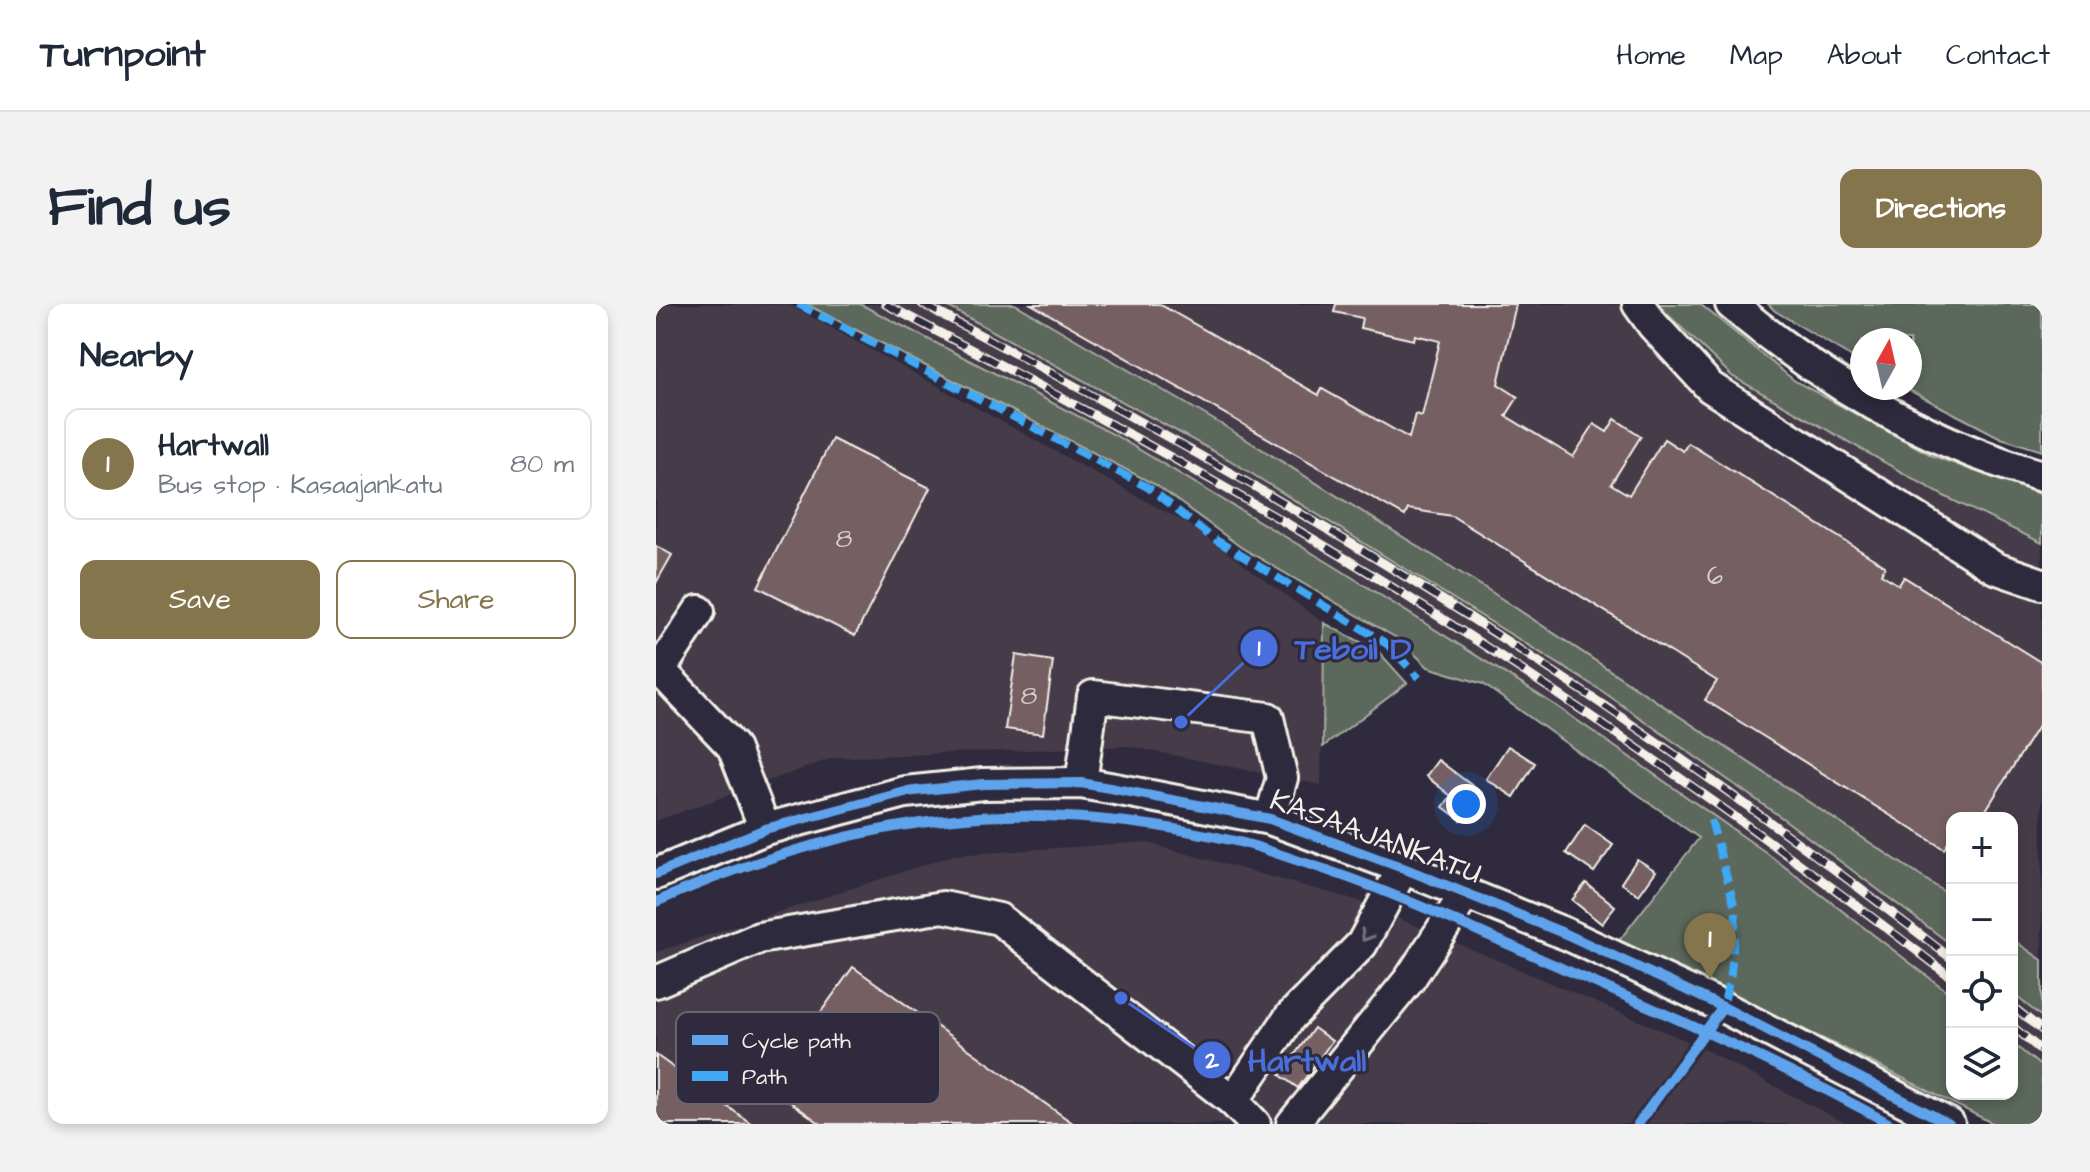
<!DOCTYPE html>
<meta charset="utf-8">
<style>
:root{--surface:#fff;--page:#f2f2f3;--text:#1f2937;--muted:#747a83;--line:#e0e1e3;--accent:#84754c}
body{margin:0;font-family:"Architects Daughter",sans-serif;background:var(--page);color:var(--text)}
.controls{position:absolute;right:24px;bottom:24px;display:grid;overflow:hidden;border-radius:16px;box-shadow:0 4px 12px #0003}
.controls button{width:72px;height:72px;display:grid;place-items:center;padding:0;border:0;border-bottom:2px solid var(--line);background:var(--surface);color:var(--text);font:40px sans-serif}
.compass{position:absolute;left:1194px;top:24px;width:72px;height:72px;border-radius:50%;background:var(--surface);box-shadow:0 4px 12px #0003;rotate:8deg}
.you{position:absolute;left:810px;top:500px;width:28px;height:28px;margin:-20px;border:6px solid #fff;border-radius:50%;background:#1a73e8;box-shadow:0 0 0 12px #1a73e833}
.badge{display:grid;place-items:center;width:52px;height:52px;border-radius:50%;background:var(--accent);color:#fff;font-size:26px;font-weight:700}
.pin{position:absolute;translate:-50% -66px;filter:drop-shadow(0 2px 4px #0008)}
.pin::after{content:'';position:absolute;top:42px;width:28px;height:24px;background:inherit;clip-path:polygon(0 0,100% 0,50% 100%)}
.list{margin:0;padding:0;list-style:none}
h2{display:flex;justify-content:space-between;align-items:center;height:104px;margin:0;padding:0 32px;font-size:34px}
h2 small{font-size:26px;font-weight:400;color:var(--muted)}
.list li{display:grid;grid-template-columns:52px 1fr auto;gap:24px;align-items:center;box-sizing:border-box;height:112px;margin:0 16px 16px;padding:0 16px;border:2px solid var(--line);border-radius:16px}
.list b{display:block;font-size:30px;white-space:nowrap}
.list p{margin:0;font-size:26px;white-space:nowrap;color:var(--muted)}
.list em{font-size:26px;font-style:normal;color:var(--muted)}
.actions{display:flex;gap:16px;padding:24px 32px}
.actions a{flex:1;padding:18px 0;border:2px solid var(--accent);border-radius:16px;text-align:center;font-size:28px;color:var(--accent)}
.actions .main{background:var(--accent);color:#fff}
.icon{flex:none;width:44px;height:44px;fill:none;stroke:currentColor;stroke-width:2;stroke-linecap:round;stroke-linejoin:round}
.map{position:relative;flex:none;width:1386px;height:820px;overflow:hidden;border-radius:16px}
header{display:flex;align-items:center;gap:48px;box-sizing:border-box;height:112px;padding:0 40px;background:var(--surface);border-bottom:2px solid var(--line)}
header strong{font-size:38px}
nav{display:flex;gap:44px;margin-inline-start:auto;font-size:28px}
.intro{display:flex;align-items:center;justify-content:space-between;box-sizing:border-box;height:192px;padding:0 48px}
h1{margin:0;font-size:56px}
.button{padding:20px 36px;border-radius:16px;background:var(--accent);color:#fff;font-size:28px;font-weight:700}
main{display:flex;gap:48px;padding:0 48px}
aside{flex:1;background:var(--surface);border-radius:16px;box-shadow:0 4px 12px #0003}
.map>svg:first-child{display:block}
.built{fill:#443a48}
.green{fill:#5c675b;stroke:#a8aca2;stroke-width:2}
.building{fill:#745f62;stroke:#f4f1e8;stroke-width:2}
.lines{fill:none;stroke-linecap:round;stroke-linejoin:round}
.minor-casing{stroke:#f4f1e8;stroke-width:36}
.minor{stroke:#2f2a3d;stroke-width:30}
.rail-casing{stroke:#f4f1e8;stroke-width:9}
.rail{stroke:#2f2a3d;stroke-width:6;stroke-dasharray:18;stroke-linecap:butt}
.quiet{stroke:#3fa9f5;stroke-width:8;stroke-dasharray:16 8;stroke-linecap:butt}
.cycleway-casing{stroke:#2f2a3d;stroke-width:15}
.cycleway{stroke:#60a3ed;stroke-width:10}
.oneway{stroke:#747079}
.labels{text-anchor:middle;stroke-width:6;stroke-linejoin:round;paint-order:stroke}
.number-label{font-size:26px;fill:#d4ccc6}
.street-label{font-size:30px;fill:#f4f1e8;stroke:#2f2a3d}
.key{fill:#2f2a3d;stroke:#6a6670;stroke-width:2}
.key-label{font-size:22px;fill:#f4f1e8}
.leader{fill:none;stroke:#486fdb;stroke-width:3}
.callout-dot{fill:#486fdb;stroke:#2f2a3d;stroke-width:3}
.mark-label{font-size:24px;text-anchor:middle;font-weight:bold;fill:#fff}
.callout-label{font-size:32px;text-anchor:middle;font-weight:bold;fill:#486fdb;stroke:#2f2a3d;stroke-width:6;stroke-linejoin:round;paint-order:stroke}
</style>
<header>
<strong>Turnpoint</strong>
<nav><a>Home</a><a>Map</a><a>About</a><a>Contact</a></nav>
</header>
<div class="intro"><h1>Find us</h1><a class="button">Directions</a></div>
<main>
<aside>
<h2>Nearby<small></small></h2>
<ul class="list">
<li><span class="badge">1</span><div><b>Hartwall</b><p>Bus stop · Kasaajankatu</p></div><em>80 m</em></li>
</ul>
<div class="actions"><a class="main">Save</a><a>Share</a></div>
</aside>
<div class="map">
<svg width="1386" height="820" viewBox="0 0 1386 820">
<rect width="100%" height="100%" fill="#2f2a3d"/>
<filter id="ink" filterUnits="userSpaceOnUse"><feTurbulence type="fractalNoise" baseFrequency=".0125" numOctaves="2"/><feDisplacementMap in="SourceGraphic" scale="16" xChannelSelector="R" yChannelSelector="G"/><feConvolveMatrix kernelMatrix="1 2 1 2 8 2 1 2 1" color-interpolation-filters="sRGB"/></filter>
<g filter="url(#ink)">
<g class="built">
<path d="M0,0h132l398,219 138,100 -3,162 -194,-39 -294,12 -177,63z"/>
<path d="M204,0h83l285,155 374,232 183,129 167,125v50l-188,-144 -206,-144 -224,-141z"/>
<path d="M359,0h642l75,72 204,116 106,51v417l-30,-21v-121h-60v79l-462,-306 -264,-164z"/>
<path d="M488,538l212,58 338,144 153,80h-1191v-172l298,-97z"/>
<path d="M1356,689l30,24v50l-30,-24z"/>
</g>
<g class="green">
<path d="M150,0h54l253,130 221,132 224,141 206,144 188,144v99h60v-51l30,24v57h-48l-149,-75 -227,-107 81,-104 -216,-154 -55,-17 -28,-27 -158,-92 -86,-63z"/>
<path d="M287,0h72l211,123 264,164 462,306v48l-167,-125 -183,-129 -374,-232z"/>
<path d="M1001,0h43l95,77 138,75 109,39v48l-98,-47 -212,-120z"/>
<path d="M1112,0h274v147l-41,-13 -96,-50h5v-48h-48v23l-87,-52z"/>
<path d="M668,319l54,28 29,32 -84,64z"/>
<path d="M1356,635l30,21v57l-30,-24z"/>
</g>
<g class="building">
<path d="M375,0h128l160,91 3,-6 87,49 6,-24 7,2 18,-75 -25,-6 -1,5 -54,-12 2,-10 -28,-6 2,-8h180l-18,80 20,13 -12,19 67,41 21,-33 13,8 8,-13 26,17 -30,48 18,11 35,-56 19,12 5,-8 197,123 -4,8 18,11 5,-8 138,86v57l-61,98h-29v19l-8,12 -239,-149 12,-19 -265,-165 -44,-7 -3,7z"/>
<path d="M176,135l98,49 -75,148 -97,-49z"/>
<path d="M0,242l16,9 -16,28z"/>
<path d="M360,351l37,6 -10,73 -38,-5z"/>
<path d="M852,442l27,17 -21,34 -28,-18z"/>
<path d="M782,456l44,33 -21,27 -18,-13 8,-11 -25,-20z"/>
<path d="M929,521l28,20 -19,27 -28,-19z"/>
<path d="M981,555l19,12 -17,24 -18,-12z"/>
<path d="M930,579l29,23 -13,18 -30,-24z"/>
<path d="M197,663l221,157h-253l-53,-38z"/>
<path d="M658,724l18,13 -34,47 -18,-13z"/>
<path d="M0,751l96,69h-96z"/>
</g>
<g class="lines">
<defs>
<g id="minor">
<path d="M982,0l15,21 57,62 285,181 47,16"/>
<path d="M1075,0c91,77 195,138 311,172"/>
<path d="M43,307l-39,59 73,77 32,82"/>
<path d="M425,479l12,-87 175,22 14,60 -12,41"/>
<path d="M0,570l109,-45 140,-37 78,-8 98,-1 34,6 155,30 133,49 163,66 157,73 226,117"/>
<path d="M0,678l103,-44 184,-31 56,12 234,182 22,23"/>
<path d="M577,797l57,-84 72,-73 41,-76"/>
<path d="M636,820l117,-144 57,-87"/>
</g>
</defs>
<use href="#minor" class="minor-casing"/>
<use href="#minor" class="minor"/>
<defs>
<g id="rail">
<path d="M229,0c133,70 266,140 396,216 157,92 309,193 457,299 72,52 144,104 214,159"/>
<path d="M266,0c123,65 245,131 366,202 231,135 453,289 664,453"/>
<path d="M1356,702l30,24"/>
<path d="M1356,722l30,25"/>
</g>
</defs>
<use href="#rail" class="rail-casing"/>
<use href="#rail" class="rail"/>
<g class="quiet">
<path d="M142,0l351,184 62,49 176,107 32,34"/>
<path d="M1055,516l25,91 -5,62 -8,34"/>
</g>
<defs>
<g id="cycleway">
<path d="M0,570l109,-45 140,-37 78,-8 98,-1 34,6 155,30 133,49 163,66 157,73 226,117"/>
<path d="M0,598c200,-88 369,-110 583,-60 19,4 38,12 57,18 90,28 175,68 261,106 113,50 226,98 333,158"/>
<path d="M982,820l85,-117"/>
</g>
</defs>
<use href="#cycleway" class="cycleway-casing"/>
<use href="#cycleway" class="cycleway"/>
</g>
<defs><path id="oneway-chevron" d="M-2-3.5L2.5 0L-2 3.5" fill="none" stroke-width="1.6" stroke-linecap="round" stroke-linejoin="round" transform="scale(2)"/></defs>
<use class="oneway" href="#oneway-chevron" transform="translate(710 632) rotate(122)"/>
</g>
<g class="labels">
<g class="number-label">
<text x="188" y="243">8</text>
<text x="1059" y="280">6</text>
<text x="373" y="400">8</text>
</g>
<g class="street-label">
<text transform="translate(720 532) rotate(20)" y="10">KASAAJANKATU</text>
</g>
</g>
<rect x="20" y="708" width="264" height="92" rx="12" class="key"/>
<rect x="36" y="731" width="36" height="10" fill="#60a3ed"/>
<rect x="36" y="767" width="36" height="10" fill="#3fa9f5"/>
<g class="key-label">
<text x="86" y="744">Cycle path</text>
<text x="86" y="780">Path</text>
</g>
<path class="leader" d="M525 418L603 344M465 694L556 756"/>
<g class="callout-dot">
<circle cx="525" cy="418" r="8"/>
<circle cx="465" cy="694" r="8"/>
<circle cx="603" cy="344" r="20"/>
<circle cx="556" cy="756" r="20"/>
</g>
<g class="mark-label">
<text x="603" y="352">1</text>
<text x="556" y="764">2</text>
</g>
<g class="callout-label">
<text x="697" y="355">Teboil D</text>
<text x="651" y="767">Hartwall</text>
</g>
</svg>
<div class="controls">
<button>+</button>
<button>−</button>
<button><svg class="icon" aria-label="locate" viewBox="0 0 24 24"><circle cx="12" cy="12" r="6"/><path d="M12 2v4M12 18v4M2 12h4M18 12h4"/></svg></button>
<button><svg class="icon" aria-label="layers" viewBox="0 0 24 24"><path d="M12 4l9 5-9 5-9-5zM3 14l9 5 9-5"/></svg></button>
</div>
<svg class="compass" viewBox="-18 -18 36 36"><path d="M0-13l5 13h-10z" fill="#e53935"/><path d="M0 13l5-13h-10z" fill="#747a83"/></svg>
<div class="you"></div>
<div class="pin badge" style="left:1054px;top:675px">1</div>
</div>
</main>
